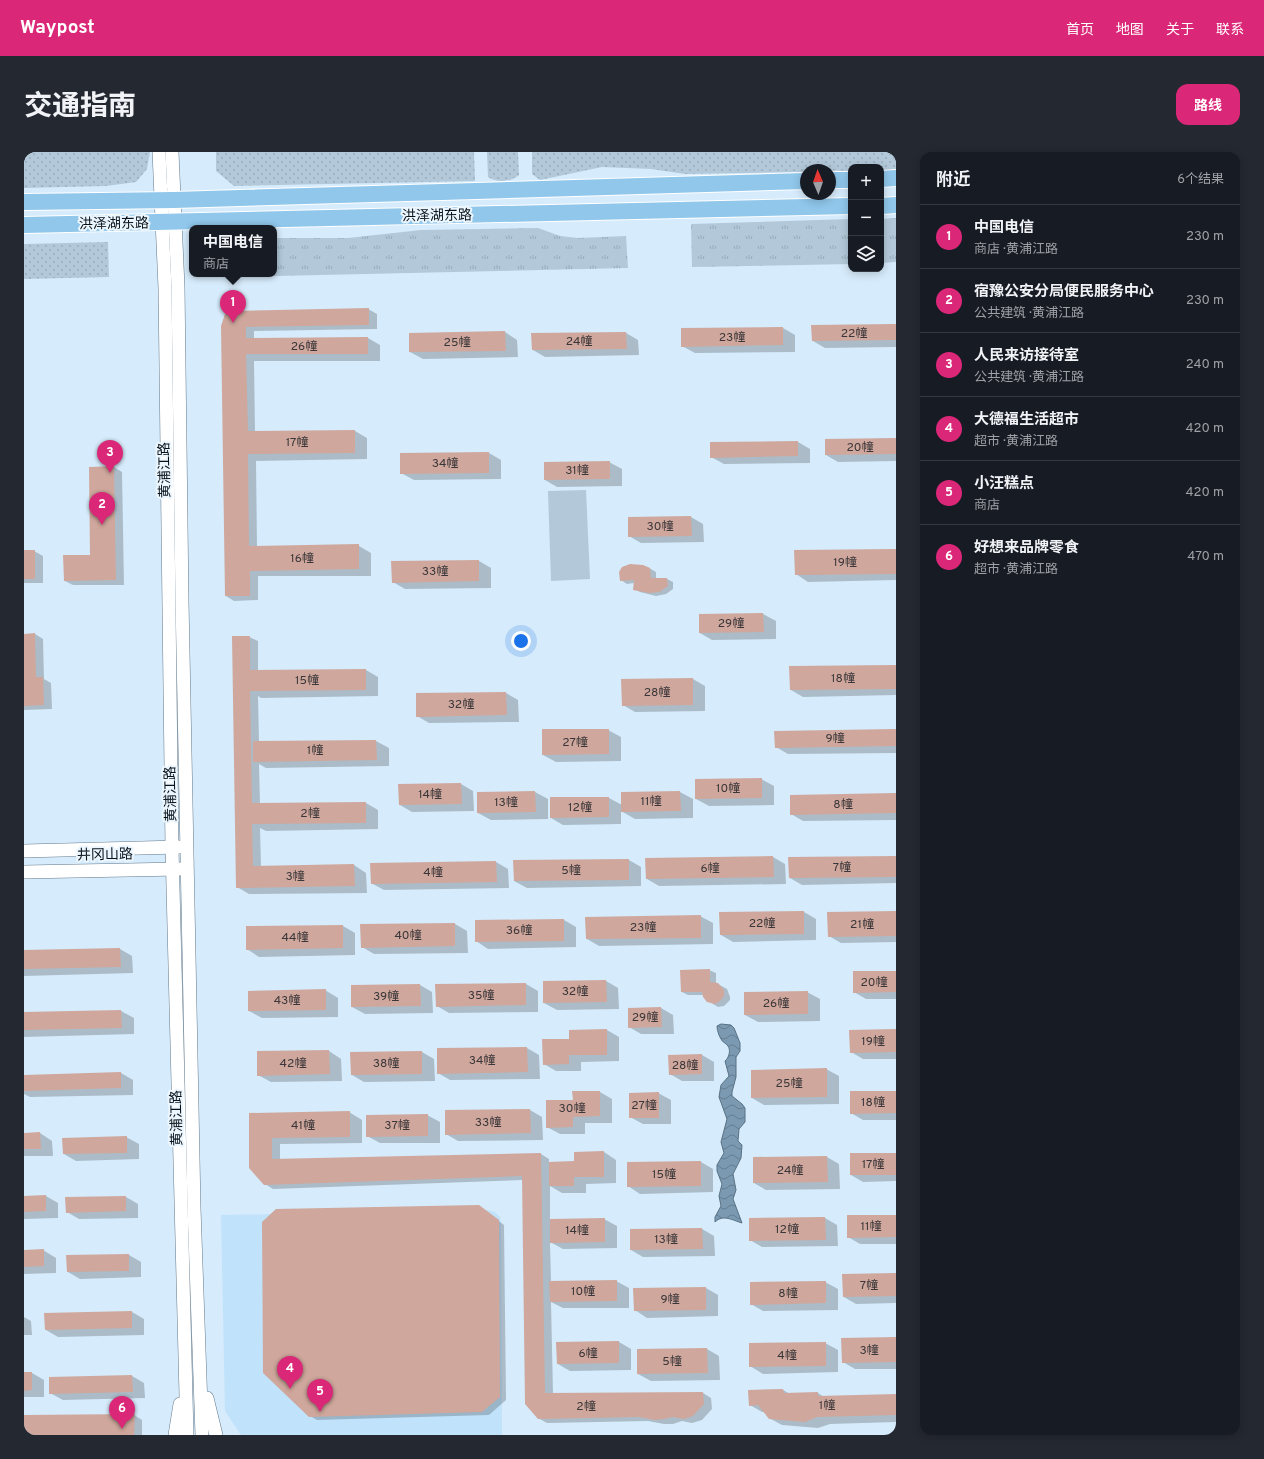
<!DOCTYPE html>
<html lang="zh">
<meta charset="utf-8">
<style>
:root{--surface:#171b24;--page:#242831;--text:#f1f3f6;--muted:#9ea1a6;--line:#363941;--accent:#db2777}
body{margin:0;font-family:Overpass,"Noto Sans SC",sans-serif;background:var(--page);color:var(--text)}
.controls{position:absolute;right:12px;top:12px;display:grid;overflow:hidden;border-radius:8px;box-shadow:0 2px 10px #0003}
.controls button{width:36px;height:36px;display:grid;place-items:center;padding:0;border:0;border-bottom:1px solid var(--line);background:var(--surface);color:var(--text);font:20px sans-serif}
.compass{position:absolute;left:776px;top:12px;width:36px;height:36px;border-radius:50%;background:var(--surface);box-shadow:0 2px 10px #0003;rotate:358deg}
.you{position:absolute;left:497px;top:489px;width:14px;height:14px;margin:-10px;border:3px solid #fff;border-radius:50%;background:#1a73e8;box-shadow:0 0 0 6px #1a73e833}
.badge{display:grid;place-items:center;width:26px;height:26px;border-radius:50%;background:var(--accent);color:#fff;font-size:13px;font-weight:700}
.pin{position:absolute;translate:-50% -33px;filter:drop-shadow(0 1px 2px #0008)}
.pin::after{content:'';position:absolute;top:21px;width:14px;height:12px;background:inherit;clip-path:polygon(0 0,100% 0,50% 100%)}
.popup{position:absolute;left:165px;top:73px;width:88px;height:52px;box-sizing:border-box;display:grid;place-content:center;border-radius:8px;background:var(--surface);filter:drop-shadow(0 1px 3px #0005);font-size:13px;white-space:nowrap;color:var(--muted)}
.popup b{font-size:15px;color:var(--text)}
.popup::after{content:'';position:absolute;left:50%;top:100%;margin-left:-8px;border:8px solid transparent;border-top-color:var(--surface)}
.list{margin:0;padding:0;list-style:none}
h2{display:flex;justify-content:space-between;align-items:center;height:52px;margin:0;padding:0 16px;font-size:17px}
h2 small{font-size:13px;font-weight:400;color:var(--muted)}
.list li{display:grid;grid-template-columns:26px 1fr auto;gap:12px;align-items:center;box-sizing:border-box;height:64px;padding:0 16px;border-top:1px solid var(--line)}
.list b{display:block;font-size:15px;white-space:nowrap}
.list p{margin:0;font-size:13px;white-space:nowrap;color:var(--muted)}
.list em{font-size:13px;font-style:normal;color:var(--muted)}
.icon{flex:none;width:22px;height:22px;fill:none;stroke:currentColor;stroke-width:2;stroke-linecap:round;stroke-linejoin:round}
.map{position:relative;flex:none;width:872px;height:1283px;overflow:hidden;border-radius:12px}
header{display:flex;align-items:center;gap:24px;box-sizing:border-box;height:56px;padding:0 20px;background:var(--accent);color:#fff}
header strong{font-size:19px}
nav{display:flex;gap:22px;margin-inline-start:auto;font-size:14px}
.intro{display:flex;align-items:center;justify-content:space-between;box-sizing:border-box;height:96px;padding:0 24px}
h1{margin:0;font-size:28px}
.button{padding:10px 18px;border-radius:12px;background:var(--accent);color:#fff;font-size:14px;font-weight:700}
main{display:flex;gap:24px;padding:0 24px}
aside{flex:1;background:var(--surface);border-radius:12px;box-shadow:0 2px 10px #0003}
.map>svg:first-child{display:block}
.built{fill:#c1e2fb}
.grass{fill:url(#grass-tufts)}
.park{fill:url(#park-dots)}
.pitch{fill:#b3c9da}
.water{fill:url(#water-waves);stroke:#587184}
.shadow{fill:#0003}
.building{fill:#cfa79c}
.lines{fill:none;stroke-linecap:round;stroke-linejoin:round}
.tertiary-casing{stroke:#637a8c;stroke-width:14}
.primary-casing{stroke:#fff;stroke-width:18}
.tertiary{stroke:#fff;stroke-width:13}
.primary{stroke:#90c7eb;stroke-width:16}
.labels{text-anchor:middle;stroke-width:4;stroke-linejoin:round;paint-order:stroke}
.number-label{font-size:12px;fill:#3a3639}
.street-label{font-size:14px;fill:#081118;stroke:#ecf6fe}
</style>
<header>
<strong>Waypost</strong>
<nav><a>首页</a><a>地图</a><a>关于</a><a>联系</a></nav>
</header>
<div class="intro"><h1>交通指南</h1><a class="button">路线</a></div>
<main>
<div class="map">
<svg width="872" height="1283" viewBox="0 0 872 1283">
<defs>
<pattern id="grass-tufts" width="24" height="20" patternUnits="userSpaceOnUse"><rect width="24" height="20" fill="#b3c9da"/><path d="M3 7l-1-3M5 7V3M7 7l1-3M15 17l-1-3M17 17v-4M19 17l1-3" fill="none" stroke="#98acba"/></pattern>
<pattern id="park-dots" width="8" height="8" patternUnits="userSpaceOnUse"><rect width="8" height="8" fill="#b3c9da"/><path d="M2 2h.1M6 6h.1" fill="none" stroke="#98acba" stroke-width="1.8" stroke-linecap="round"/></pattern>
<pattern id="water-waves" width="16" height="10" patternUnits="userSpaceOnUse"><rect width="16" height="10" fill="#7b9ab2"/><path d="M0 5q4-4 8 0t8 0" fill="none" stroke="#637c90"/></pattern>
</defs>
<rect width="100%" height="100%" fill="#d6ebfb"/>
<path class="built" d="M464,1058l7,2 5,5 1,6 1,212h-261l-16,-24 -4,-196z"/>
<g class="grass">
<path d="M872,66v44l-15,1v-44z"/>
<path d="M827,67v45l-159,3 -1,-43z"/>
<path d="M514,76l22,8 18,2 48,-2 2,32 -394,9v-3h40v-36h74l73,-8z"/>
</g>
<g class="park">
<path d="M0,0h126l-3,17 -11,13 -30,4 -82,2z"/>
<path d="M192,0h258l1,29 -241,5 -18,-15z"/>
<path d="M463,0h31l1,23c-8,7 -22,8 -31,2z"/>
<path d="M508,0h364v19h-15v-4h-30v4l-45,-1v2l-121,2 -34,-5 -49,-2 -62,13 -8,-6z"/>
<path d="M84,90l1,35 -85,2v-35z"/>
</g>
<path class="pitch" d="M562,338l4,89 -39,2 -3,-90z"/>
<path class="water" d="M697,872l10,1 3,3 6,15v8l-4,6v20l-4,15v4l10,8 3,4v14l-6,7 -1,12 4,4 -1,13 -8,16 3,16 -3,9 9,24c-10,-3 -19,-9 -27,-1v-5l6,-11 -2,-10 3,-12 -5,-13v-6l7,-12 -3,-11 6,-23 -8,-22 2,-12 8,-9 -4,-15c4,-3 6,-11 3,-15 -2,-3 -6,-4 -7,-7 -2,-3 -4,-9 -4,-13z"/>
<g class="shadow">
<path d="M344,157l9,5v15l-123,2v8l114,-1 12,7v16h-126l1,71 100,-1 12,7v21l-111,2 1,86 102,-1 12,7v23h-113v24l-24,1 -8,-5 -4,-270z"/>
<path d="M872,173v22l-71,1 -12,-7z"/>
<path d="M759,176l12,7v17l-100,1 -13,-7z"/>
<path d="M481,180l12,8 1,17 -95,2 -13,-7z"/>
<path d="M602,181l12,7 1,15 -94,2 -12,-7v-16z"/>
<path d="M872,287v22l-58,1 -12,-7z"/>
<path d="M774,290l12,7v14l-86,1 -13,-7z"/>
<path d="M465,301l12,7v19l-87,1 -13,-7z"/>
<path d="M585,310l13,7v17l-65,1 -12,-7z"/>
<path d="M90,315l8,5 2,113h-51l-8,-4 26,-25 -1,-88z"/>
<path d="M605,365h62l12,7 1,18 -63,1 -12,-7z"/>
<path d="M872,398v30l-88,2 -12,-8z"/>
<path d="M0,399h10l9,5v27h-19z"/>
<path d="M455,409l12,7v20l-86,1 -12,-7z"/>
<path d="M625,416l7,4v7h11l6,3v7l-7,5 -10,2 -16,-4 -6,-3v-6l-7,1 -6,-4z"/>
<path d="M739,462l13,7v18l-64,1 -12,-7v-18z"/>
<path d="M11,482l8,5 1,40 7,4 1,26 -28,1v-75z"/>
<path d="M225,485l9,4v30l108,-1 12,7v19l-117,2 -3,-2 1,46 117,-1 13,7v18l-123,2 -7,-4 1,40 106,-1 12,7v19l-112,2 -6,-3 1,39 93,-2 12,8 1,20 -118,1 -12,-7z"/>
<path d="M872,514v29l-93,2 -12,-7z"/>
<path d="M669,527l12,7v25l-70,1 -12,-7z"/>
<path d="M482,541l12,7 1,22 -90,1 -12,-7v-22z"/>
<path d="M584,578l13,7v24l-65,1 -13,-7z"/>
<path d="M872,578v23l-108,1 -12,-7z"/>
<path d="M737,627l13,7v19l-65,1 -13,-7z"/>
<path d="M437,632l12,7 1,20 -62,1 -12,-7z"/>
<path d="M511,640l13,7v20l-57,1 -13,-7v-20z"/>
<path d="M656,640l13,7v19l-58,1 -14,-8v13l-58,1 -12,-7 58,-20 13,7v-12z"/>
<path d="M872,642v26l-93,1 -12,-7z"/>
<path d="M749,705l12,7 1,20 -127,2 -12,-7 -1,-20z"/>
<path d="M872,705v26l-94,2 -12,-7z"/>
<path d="M605,708l12,7v19l-114,2 -13,-7z"/>
<path d="M472,710l12,7 1,19 -125,2 -13,-7z"/>
<path d="M780,760l12,7v21l-83,2 -12,-7z"/>
<path d="M872,760v30l-55,1 -12,-7z"/>
<path d="M676,764l13,7v21l-114,2 -12,-7z"/>
<path d="M540,768l12,7v20l-88,2 -12,-8z"/>
<path d="M431,772l12,7 1,22 -94,1 -12,-7z"/>
<path d="M319,774l12,7v22l-96,2 -12,-8z"/>
<path d="M96,797l12,7 1,17 -109,3v-25z"/>
<path d="M685,818l7,3v10l11,6 3,8v3l-6,6 -6,1 -13,-8 -1,-4h-16l-6,-3z"/>
<path d="M872,820v27h-30l-12,-7z"/>
<path d="M582,829l12,7 1,21 -62,1 -13,-7z"/>
<path d="M502,832l12,7v21l-89,1 -12,-7z"/>
<path d="M396,833l12,7 1,21 -68,1 -13,-7v-21z"/>
<path d="M301,838l13,8v19l-76,1 -13,-7z"/>
<path d="M783,840l13,7v22l-62,1 -13,-7z"/>
<path d="M637,856l12,7 1,19h-33l-12,-7v-18z"/>
<path d="M97,859l13,7v16l-110,3v-24z"/>
<path d="M583,878l12,7v24l-38,1v9h-25l-12,-7 26,-24z"/>
<path d="M872,878v29h-33l-12,-7z"/>
<path d="M503,896l12,7 1,24 -90,1 -12,-7z"/>
<path d="M305,899l12,8 1,22 -71,1 -13,-7z"/>
<path d="M398,900l12,7 1,22 -71,1 -12,-7z"/>
<path d="M678,903l12,7v19h-32l-12,-7z"/>
<path d="M802,917l13,7v28l-75,1 -12,-7z"/>
<path d="M97,921l12,7v15l-103,2 -6,-3v-18z"/>
<path d="M576,940l12,7v24h-27v11h-25l-13,-7z"/>
<path d="M872,940v28h-33l-12,-7z"/>
<path d="M634,941l13,7v24h-28l-13,-7z"/>
<path d="M506,958l12,7 1,23 -85,1 -12,-7v-23z"/>
<path d="M325,960l13,8v23l-82,1v16l261,-6 8,5v4l26,-1 29,-10 12,8v23l-30,1v9h-24l-12,-7v34l54,-1 13,7v22l-54,1 -13,-7 1,40 65,-1 13,7v20h-66l-12,-6 2,92 150,-1 8,5 1,11 -10,11 -10,3 -10,-2 -9,3h-9l-16,-3 -101,2 -9,-5 -15,-238 -250,9 -8,-5 -15,-70z"/>
<path d="M403,963l13,7v21h-60l-13,-7z"/>
<path d="M16,981l12,8 1,15h-29v-22z"/>
<path d="M102,985l13,7v15l-63,2 -12,-7z"/>
<path d="M872,1002v27l-33,1 -12,-7z"/>
<path d="M803,1005l12,7 1,25 -74,1 -12,-7v-25z"/>
<path d="M677,1010l12,7v23l-73,2 -12,-8z"/>
<path d="M22,1044l12,7v15l-34,1v-22z"/>
<path d="M102,1045l12,7v14l-59,1 -12,-7z"/>
<path d="M455,1054l25,19 2,175 -17,15 -172,5 -7,-4z"/>
<path d="M872,1064v28h-36l-12,-7z"/>
<path d="M801,1066l12,7 1,21 -76,1 -12,-7v-21z"/>
<path d="M678,1077l12,7 1,20 -72,1 -12,-7v-20z"/>
<path d="M19,1098l13,8v15l-32,1v-23z"/>
<path d="M105,1103l12,7v15l-61,2 -12,-7z"/>
<path d="M872,1122v29l-40,1 -12,-7z"/>
<path d="M801,1130l13,7v21l-75,1 -12,-7z"/>
<path d="M682,1136l12,7v21l-71,2 -12,-8z"/>
<path d="M108,1160l12,7v16l-86,2 -12,-7z"/>
<path d="M0,1165l7,4 1,14h-8z"/>
<path d="M872,1186v31h-41l-12,-7z"/>
<path d="M595,1190l12,7v21l-61,1 -12,-7z"/>
<path d="M801,1191l13,7v22l-75,2 -13,-8z"/>
<path d="M683,1197l12,7 1,24 -69,1 -13,-7v-24z"/>
<path d="M0,1221h8l12,7v17h-20z"/>
<path d="M108,1224l12,7 1,15 -82,2 -13,-7z"/>
<path d="M759,1238l7,4 28,-1 6,4 72,-2v27l-66,2 -12,4 -36,-3 -13,-7 -4,-6h-3l-12,-7z"/>
<path d="M110,1263l8,5v15h-118v-19z"/>
</g>
<g class="building">
<path d="M345,156v17l-123,2v11l122,-1v17h-122l2,77 107,-1v23l-107,1 1,92 110,-2v25l-109,2v25h-25l-4,-270 4,-12 7,-3z"/>
<path d="M872,172v16l-84,1 -1,-16z"/>
<path d="M759,175v18l-102,2v-19z"/>
<path d="M481,179l1,20 -97,1v-19z"/>
<path d="M602,180l1,17 -95,1 -1,-17z"/>
<path d="M872,286v16l-71,1v-16z"/>
<path d="M774,289v15l-88,2v-16z"/>
<path d="M465,300v21l-89,1v-21z"/>
<path d="M586,309v18l-66,1v-18z"/>
<path d="M90,314l2,114 -52,1 -1,-26h27l-1,-88z"/>
<path d="M667,364l1,20 -64,1v-20z"/>
<path d="M872,397v25l-101,1 -1,-25z"/>
<rect x="0" y="398" width="11" height="29"/>
<path d="M455,408v21l-87,2 -1,-22z"/>
<path d="M606,412l13,1 7,3 1,10h16l1,8 -9,6 -10,1 -16,-3 1,-10 -14,1 -1,-9 3,-5z"/>
<path d="M739,461l1,19 -65,1v-19z"/>
<path d="M11,481l1,44h7l1,28 -20,1v-72z"/>
<path d="M208,484h18v34l116,-1v21l-116,1 2,112 114,-1v21l-114,1 1,42 101,-2 1,22 -119,2z"/>
<path d="M872,513v24l-106,1 -1,-24z"/>
<path d="M669,526v27l-71,1 -1,-27z"/>
<path d="M482,540l1,23 -91,2v-24z"/>
<path d="M518,577h67v25l-67,1z"/>
<path d="M872,577v17l-121,2 -1,-17z"/>
<path d="M352,588l1,20 -124,2v-21z"/>
<path d="M738,626v20l-67,1v-20z"/>
<path d="M437,631l1,21 -63,1 -1,-21z"/>
<path d="M511,639l1,21 -59,1v-21z"/>
<path d="M656,639l1,20 -60,1v-20z"/>
<path d="M872,641v20l-106,2v-20z"/>
<path d="M526,645h59v20l-59,1z"/>
<path d="M749,704l1,21 -128,2 -1,-21z"/>
<path d="M872,704v21l-107,1 -1,-21z"/>
<path d="M605,707v21l-115,1 -1,-21z"/>
<path d="M472,709l1,21 -126,2 -1,-21z"/>
<path d="M780,759v23l-84,1 -1,-23z"/>
<path d="M872,759v25l-68,1 -1,-25z"/>
<path d="M677,763v23l-115,1 -1,-22z"/>
<path d="M540,767v22l-89,1v-22z"/>
<path d="M431,771v23l-94,2 -1,-24z"/>
<path d="M319,773v23l-97,2v-24z"/>
<path d="M96,796l1,19 -97,2v-19z"/>
<path d="M686,817v13l8,1 6,7v6l-4,5 -5,3 -8,-2 -4,-5 -1,-5h-21l-1,-22z"/>
<path d="M829,819h43v21l-43,1z"/>
<path d="M582,828l1,22 -64,1v-22z"/>
<path d="M502,831v22l-90,2 -1,-23z"/>
<path d="M396,832l1,22 -70,1v-22z"/>
<path d="M302,837v21l-78,1v-20z"/>
<path d="M784,839v23l-64,1v-23z"/>
<path d="M637,855l1,20 -34,1v-20z"/>
<path d="M97,858l1,18 -98,2v-18z"/>
<path d="M583,877v26h-38v9l-26,1 -1,-26h27v-9z"/>
<path d="M872,877v23l-46,1 -1,-23z"/>
<path d="M503,895l1,25 -91,2v-26z"/>
<path d="M305,898l1,24 -73,2v-25z"/>
<path d="M398,899v23l-71,1 -1,-23z"/>
<path d="M678,902v20l-33,1 -1,-20z"/>
<path d="M803,916v29l-76,1v-28z"/>
<path d="M97,920v16l-97,3v-16z"/>
<path d="M548,939h28v25l-27,1v10l-27,1v-28h27z"/>
<path d="M826,939h46v22l-46,1z"/>
<path d="M635,940v26h-30v-25z"/>
<path d="M506,957l1,24 -86,2v-25z"/>
<path d="M326,959v26l-78,1v21l269,-6 4,240 158,-1 1,12 -11,12 -9,3 -11,-2 -9,2 -9,1 -16,-3 -101,2 -13,-15 -3,-228 -258,9 -15,-17v-55z"/>
<path d="M404,962v22l-62,1v-22z"/>
<path d="M16,980l1,17h-17v-16z"/>
<path d="M103,984v17l-64,1 -1,-16z"/>
<path d="M580,999v26h-30v9h-25v-24l25,-1v-9z"/>
<rect x="826" y="1001" width="46" height="22"/>
<path d="M803,1004l1,26 -75,1v-26z"/>
<path d="M677,1009v25l-74,1v-25z"/>
<path d="M22,1043v16l-22,1v-16z"/>
<path d="M102,1044v15l-60,2 -1,-16z"/>
<path d="M455,1053l20,15 1,177 -18,15 -173,5 -46,-44 -1,-151 14,-13z"/>
<path d="M823,1063h49v22l-49,1z"/>
<path d="M801,1065l1,23 -77,1v-23z"/>
<path d="M581,1066v24l-55,1v-24z"/>
<path d="M678,1076l1,21 -73,1v-21z"/>
<path d="M20,1097v17l-20,1v-17z"/>
<path d="M105,1102v17l-62,1 -1,-17z"/>
<path d="M872,1121v23l-53,1 -1,-23z"/>
<path d="M593,1128v21l-67,1 -1,-21z"/>
<path d="M802,1129v22l-76,2v-23z"/>
<path d="M682,1135v23l-72,1 -1,-23z"/>
<path d="M108,1159v17l-87,2 -1,-17z"/>
<path d="M872,1185v25l-54,1 -1,-25z"/>
<path d="M595,1189v22l-62,1 -1,-22z"/>
<path d="M802,1190v24l-77,1v-24z"/>
<path d="M683,1196l1,25 -71,1v-25z"/>
<path d="M0,1220h8v18l-8,1z"/>
<path d="M108,1223l1,17 -84,2v-17z"/>
<path d="M759,1237l1,4 34,-1v4l78,-2v21l-79,2 -12,5 -36,-3 -11,-14 -9,1 -1,-16z"/>
<path d="M111,1262l-1,21h-110v-20z"/>
</g>
<g class="lines">
<defs>
<g id="tertiary">
<path d="M135,0l6,136 7,560 15,587"/>
<path d="M148,0l6,135 4,314 12,607 8,227"/>
<path d="M0,699l155,-4"/>
<path d="M0,720l156,-3"/>
<path d="M183,1246l9,37"/>
<path d="M151,1283l5,-31"/>
</g>
<g id="primary">
<path d="M857,27l15,-1"/>
<path d="M806,28h21"/>
<path d="M0,50l150,-2 632,-19"/>
<path d="M857,54l15,-1"/>
<path d="M0,73l827,-19"/>
</g>
</defs>
<use href="#tertiary" class="tertiary-casing"/>
<use href="#primary" class="primary-casing"/>
<use href="#tertiary" class="tertiary"/>
<use href="#primary" class="primary"/>
</g>
<g class="labels">
<g class="number-label">
<text x="830" y="185">22幢</text>
<text x="708" y="189">23幢</text>
<text x="555" y="193">24幢</text>
<text x="433" y="194">25幢</text>
<text x="280" y="198">26幢</text>
<text x="273" y="294">17幢</text>
<text x="836" y="299">20幢</text>
<text x="421" y="315">34幢</text>
<text x="553" y="322">31幢</text>
<text x="636" y="378">30幢</text>
<text x="278" y="410">16幢</text>
<text x="821" y="414">19幢</text>
<text x="411" y="423">33幢</text>
<text x="707" y="475">29幢</text>
<text x="819" y="530">18幢</text>
<text x="283" y="532">15幢</text>
<text x="633" y="544">28幢</text>
<text x="437" y="556">32幢</text>
<text x="811" y="590">9幢</text>
<text x="551" y="594">27幢</text>
<text x="291" y="602">1幢</text>
<text x="704" y="640">10幢</text>
<text x="406" y="646">14幢</text>
<text x="627" y="653">11幢</text>
<text x="482" y="654">13幢</text>
<text x="819" y="656">8幢</text>
<text x="556" y="659">12幢</text>
<text x="286" y="665">2幢</text>
<text x="818" y="719">7幢</text>
<text x="686" y="720">6幢</text>
<text x="547" y="722">5幢</text>
<text x="409" y="724">4幢</text>
<text x="271" y="728">3幢</text>
<text x="738" y="775">22幢</text>
<text x="838" y="776">21幢</text>
<text x="619" y="779">23幢</text>
<text x="495" y="782">36幢</text>
<text x="384" y="787">40幢</text>
<text x="271" y="789">44幢</text>
<text x="850" y="834">20幢</text>
<text x="551" y="843">32幢</text>
<text x="457" y="847">35幢</text>
<text x="362" y="848">39幢</text>
<text x="263" y="852">43幢</text>
<text x="752" y="855">26幢</text>
<text x="621" y="869">29幢</text>
<text x="849" y="893">19幢</text>
<text x="458" y="912">34幢</text>
<text x="269" y="915">42幢</text>
<text x="362" y="915">38幢</text>
<text x="661" y="917">28幢</text>
<text x="765" y="935">25幢</text>
<text x="849" y="954">18幢</text>
<text x="620" y="957">27幢</text>
<text x="548" y="960">30幢</text>
<text x="464" y="974">33幢</text>
<text x="279" y="977">41幢</text>
<text x="373" y="977">37幢</text>
<text x="849" y="1016">17幢</text>
<text x="766" y="1022">24幢</text>
<text x="640" y="1026">15幢</text>
<text x="847" y="1078">11幢</text>
<text x="763" y="1081">12幢</text>
<text x="553" y="1082">14幢</text>
<text x="642" y="1091">13幢</text>
<text x="845" y="1137">7幢</text>
<text x="559" y="1143">10幢</text>
<text x="764" y="1145">8幢</text>
<text x="646" y="1151">9幢</text>
<text x="845" y="1202">3幢</text>
<text x="564" y="1205">6幢</text>
<text x="763" y="1207">4幢</text>
<text x="648" y="1213">5幢</text>
<text x="803" y="1257">1幢</text>
<text x="562" y="1258">2幢</text>
</g>
<g class="street-label">
<text transform="translate(413 63) rotate(-1)" y="5">洪泽湖东路</text>
<text transform="translate(90 71) rotate(-1)" y="5">洪泽湖东路</text>
<text transform="translate(140 318) rotate(-91)" y="5">黄浦江路</text>
<text transform="translate(146 642) rotate(-91)" y="5">黄浦江路</text>
<text transform="translate(81 702) rotate(-1)" y="5">井冈山路</text>
<text transform="translate(152 966) rotate(-91)" y="5">黄浦江路</text>
</g>
</g>
</svg>
<div class="controls">
<button>+</button>
<button>−</button>
<button><svg class="icon" aria-label="layers" viewBox="0 0 24 24"><path d="M12 4l9 5-9 5-9-5zM3 14l9 5 9-5"/></svg></button>
</div>
<svg class="compass" viewBox="-18 -18 36 36"><path d="M0-13l5 13h-10z" fill="#e53935"/><path d="M0 13l5-13h-10z" fill="#9ea1a6"/></svg>
<div class="you"></div>
<div class="pin badge" style="left:209px;top:171px">1</div>
<div class="popup"><b>中国电信</b>商店</div>
<div class="pin badge" style="left:78px;top:373px">2</div>
<div class="pin badge" style="left:86px;top:321px">3</div>
<div class="pin badge" style="left:266px;top:1237px">4</div>
<div class="pin badge" style="left:296px;top:1260px">5</div>
<div class="pin badge" style="left:98px;top:1277px">6</div>
</div>
<aside>
<h2>附近<small>6个结果</small></h2>
<ul class="list">
<li><span class="badge">1</span><div><b>中国电信</b><p>商店 · 黄浦江路</p></div><em>230 m</em></li>
<li><span class="badge">2</span><div><b>宿豫公安分局便民服务中心</b><p>公共建筑 · 黄浦江路</p></div><em>230 m</em></li>
<li><span class="badge">3</span><div><b>人民来访接待室</b><p>公共建筑 · 黄浦江路</p></div><em>240 m</em></li>
<li><span class="badge">4</span><div><b>大德福生活超市</b><p>超市 · 黄浦江路</p></div><em>420 m</em></li>
<li><span class="badge">5</span><div><b>小汪糕点</b><p>商店</p></div><em>420 m</em></li>
<li><span class="badge">6</span><div><b>好想来品牌零食</b><p>超市 · 黄浦江路</p></div><em>470 m</em></li>
</ul>
</aside>
</main>
